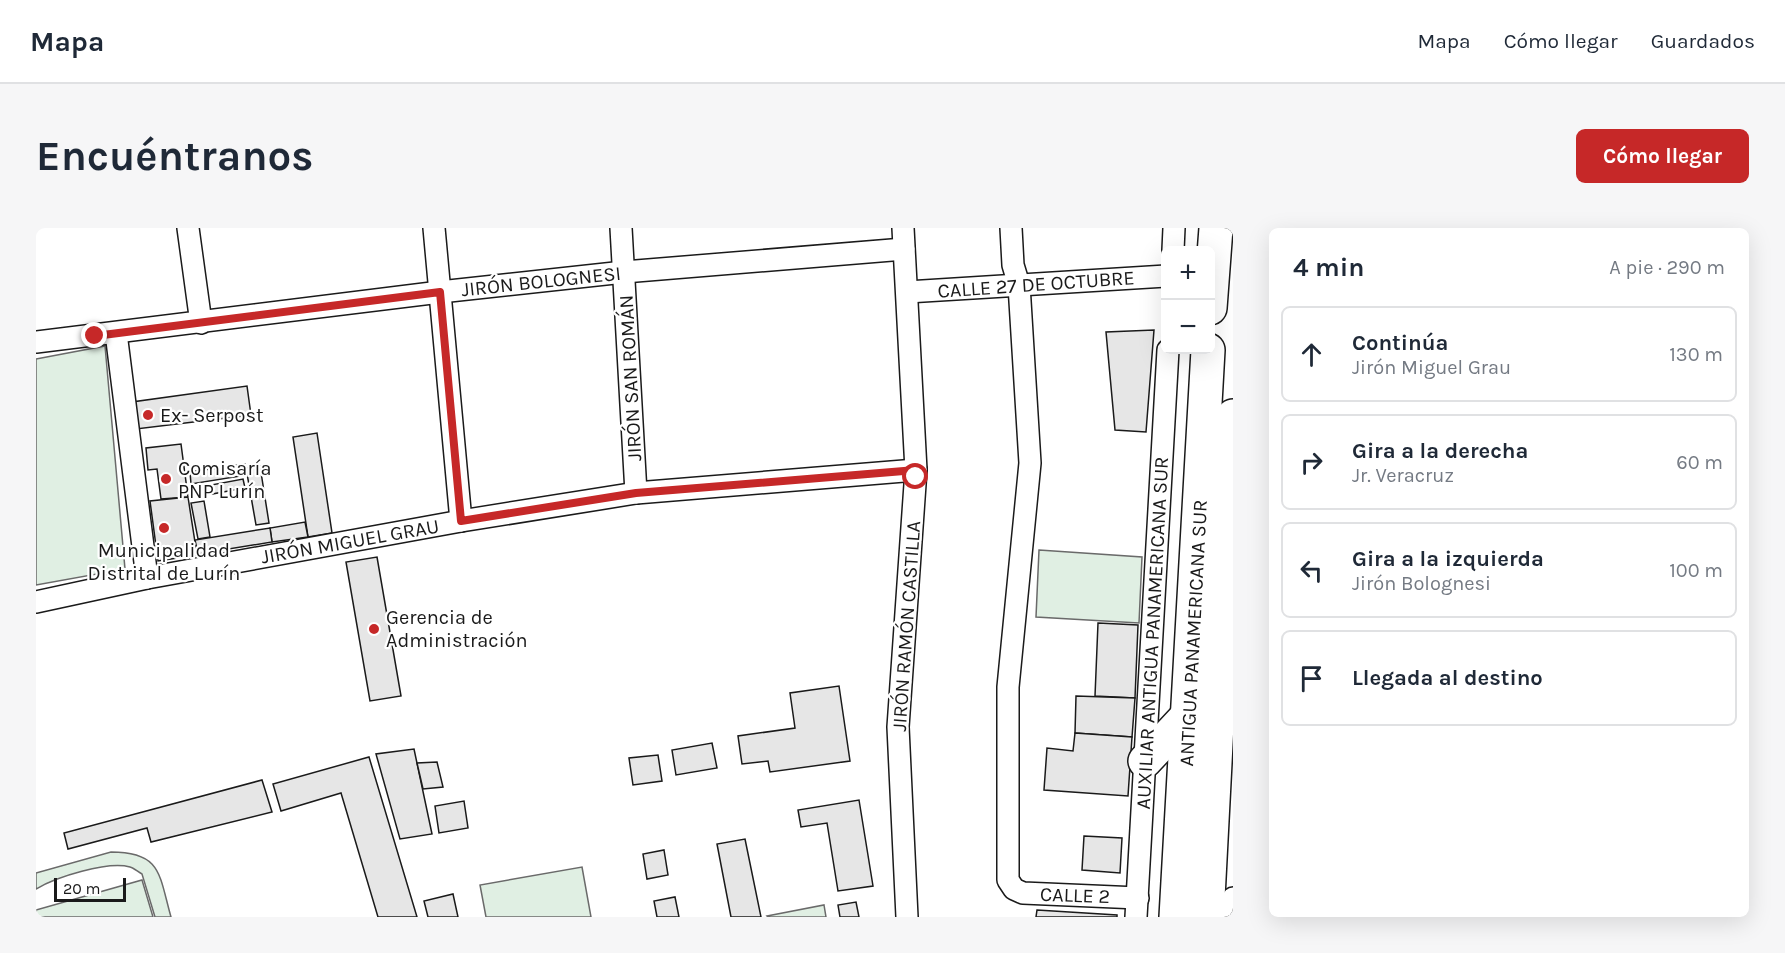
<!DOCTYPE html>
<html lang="es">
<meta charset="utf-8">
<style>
:root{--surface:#fff;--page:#f6f6f7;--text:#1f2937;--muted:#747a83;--line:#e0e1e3;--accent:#c62828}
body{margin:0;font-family:Karla,sans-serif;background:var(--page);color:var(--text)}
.controls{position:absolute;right:18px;top:18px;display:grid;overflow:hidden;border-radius:9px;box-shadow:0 6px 24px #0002}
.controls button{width:54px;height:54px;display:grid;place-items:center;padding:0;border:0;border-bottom:2px solid var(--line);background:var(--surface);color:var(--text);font:30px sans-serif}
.scale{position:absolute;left:18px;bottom:15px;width:72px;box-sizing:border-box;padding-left:6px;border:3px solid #1a1a1a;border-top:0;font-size:16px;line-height:21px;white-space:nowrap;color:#1a1a1a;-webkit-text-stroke:4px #fff;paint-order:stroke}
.stop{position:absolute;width:18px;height:18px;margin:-14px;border:4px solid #c62828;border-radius:50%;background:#fff}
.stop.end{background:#c62828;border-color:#fff;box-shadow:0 2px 6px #0008}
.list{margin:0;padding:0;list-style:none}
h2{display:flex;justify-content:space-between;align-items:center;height:78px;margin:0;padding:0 24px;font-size:26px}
h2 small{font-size:20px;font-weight:400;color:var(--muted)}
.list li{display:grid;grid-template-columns:39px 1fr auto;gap:18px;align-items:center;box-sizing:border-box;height:96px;margin:0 12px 12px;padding:0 12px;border:2px solid var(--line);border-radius:9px}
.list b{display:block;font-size:22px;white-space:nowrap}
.list p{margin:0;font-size:20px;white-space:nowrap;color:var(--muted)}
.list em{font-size:20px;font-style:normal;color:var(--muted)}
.icon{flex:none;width:33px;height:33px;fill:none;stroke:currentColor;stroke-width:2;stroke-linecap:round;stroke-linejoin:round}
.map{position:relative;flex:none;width:1197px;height:689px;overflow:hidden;border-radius:9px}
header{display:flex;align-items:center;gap:36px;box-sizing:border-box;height:84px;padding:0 30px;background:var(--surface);border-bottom:2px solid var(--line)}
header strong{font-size:28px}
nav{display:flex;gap:33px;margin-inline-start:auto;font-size:21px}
.intro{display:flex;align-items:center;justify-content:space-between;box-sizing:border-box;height:144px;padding:0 36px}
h1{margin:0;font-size:42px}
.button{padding:15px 27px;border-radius:9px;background:var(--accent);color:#fff;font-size:21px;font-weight:700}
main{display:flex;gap:36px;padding:0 36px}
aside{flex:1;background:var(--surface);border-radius:9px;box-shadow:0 6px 24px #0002}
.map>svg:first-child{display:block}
.green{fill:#e0efe3;stroke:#6a6a6a;stroke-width:1.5}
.building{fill:#e6e6e6;stroke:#1a1a1a;stroke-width:1.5}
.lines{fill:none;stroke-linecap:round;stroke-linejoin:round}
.street-casing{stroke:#1a1a1a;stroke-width:24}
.primary-casing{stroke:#1a1a1a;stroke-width:36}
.street{stroke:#fff;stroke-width:21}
.primary{stroke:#fff;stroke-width:33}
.route{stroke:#c62828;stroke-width:8}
.poi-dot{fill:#c62828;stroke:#fff;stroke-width:2}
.labels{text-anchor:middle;stroke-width:4.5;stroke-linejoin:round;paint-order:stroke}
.street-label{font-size:20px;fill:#1a1a1a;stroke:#fff}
.poi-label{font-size:20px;fill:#1a1a1a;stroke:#fff;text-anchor:start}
</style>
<header>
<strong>Mapa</strong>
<nav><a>Mapa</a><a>Cómo llegar</a><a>Guardados</a></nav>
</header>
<div class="intro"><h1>Encuéntranos</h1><a class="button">Cómo llegar</a></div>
<main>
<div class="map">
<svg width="1197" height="689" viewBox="0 0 1197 689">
<rect width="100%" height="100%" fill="#fff"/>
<g class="green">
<path d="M69,118l20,223 -89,16v-226z"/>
<path d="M1003,322l103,7 -3,66 -103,-6z"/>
<path d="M75,624c51,0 48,23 60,65h-16l-13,-43c-4,-2 -8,-6 -12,-7 -23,-6 -74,10 -94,22v-16z"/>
<path d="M546,639l9,50h-105l-6,-32z"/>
<path d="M106,652l11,37h-117v-7z"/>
<path d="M788,677l2,12h-58l-1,-1z"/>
</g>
<g class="building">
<path d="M1118,102l-8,102 -31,-2 -9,-98z"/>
<path d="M211,158l4,29 -115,14 -4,-27z"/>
<path d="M281,205l15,100 -24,4 -15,-100z"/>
<path d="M145,216l7,53 -27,2 -4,-30 -9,1 -2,-22z"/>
<path d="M209,236l2,11 -56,9 -1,-12z"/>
<path d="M224,238l9,57 -13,2 -10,-57z"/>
<path d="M207,251l2,9 -33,6 -1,-9z"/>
<path d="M152,269l9,58 -39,6 -8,-60z"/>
<path d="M168,273l6,36 -12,2 -7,-36z"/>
<path d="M269,294l3,15 -36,5 -2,-14z"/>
<path d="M234,300l2,14 -74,12 -3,-14z"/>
<path d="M341,329l24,139 -31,5 -24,-139z"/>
<path d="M1062,395l40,2 -3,73 -40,-2z"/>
<path d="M803,458l11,75 -80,11 -2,-11 -26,3 -4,-28 57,-8 -5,-35z"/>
<path d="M1040,468l59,2 -3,39 -57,-4z"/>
<path d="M1039,505l57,4 -4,59 -84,-6 3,-42 26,3z"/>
<path d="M676,515l5,25 -41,7 -4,-25z"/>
<path d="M378,521l18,85 -32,5 -24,-85z"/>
<path d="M622,527l4,26 -29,4 -4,-27z"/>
<path d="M333,529l48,160h-39l-37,-124 -60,18 -8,-27z"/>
<path d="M401,534l6,25 -20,2 -6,-26z"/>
<path d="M226,552l10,32 -121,30 -4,-14 -79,21 -4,-16z"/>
<path d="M823,572l14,86 -35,5 -11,-68 -26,4 -3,-17z"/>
<path d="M428,573l4,27 -29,5 -4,-27z"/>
<path d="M1048,608l38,2 -2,35 -38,-3z"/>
<path d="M709,611l16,78h-30l-14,-73z"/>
<path d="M628,622l4,25 -21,4 -4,-25z"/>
<path d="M417,666l5,23h-30l-4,-16z"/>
<path d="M639,669l4,20h-22l-3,-16z"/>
<path d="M820,674l3,15h-19l-2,-12z"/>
<path d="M1001,682l80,5v2h-81z"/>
</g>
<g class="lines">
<defs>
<g id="street">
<path d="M152,0l13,95"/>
<path d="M398,0l27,293"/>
<path d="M585,0l15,265"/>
<path d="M867,0l13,242 -18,257 9,190"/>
<path d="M975,0l2,37 6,20 11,178 -22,224v193l6,9 9,4 115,5"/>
<path d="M1137,22l1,-22"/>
<path d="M871,64l259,-16"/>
<path d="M80,105l31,245"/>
<path d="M0,114l404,-50 184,-20 280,-23"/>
<path d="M0,374l111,-24 314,-57 175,-28 280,-23"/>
<path d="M1100,689l32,-567"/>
<path d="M1196,689l1,-19"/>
</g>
<g id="primary">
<path d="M1174,80l6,-80"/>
<path d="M1109,533l44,-47"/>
<path d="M1140,689l32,-567"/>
<path d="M1171,689l26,-501"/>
</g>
</defs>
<use href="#street" class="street-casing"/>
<use href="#primary" class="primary-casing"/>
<use href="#street" class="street"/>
<use href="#primary" class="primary"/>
</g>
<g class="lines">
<path class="route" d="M59,108l345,-44 21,229 175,-28 280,-23v7"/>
</g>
<g class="poi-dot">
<circle cx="112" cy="187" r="6"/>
<circle cx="130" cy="251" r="6"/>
<circle cx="128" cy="300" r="6"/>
<circle cx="338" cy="401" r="6"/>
</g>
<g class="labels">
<g class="street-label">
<text transform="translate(505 53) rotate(-6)" y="7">JIRÓN BOLOGNESI</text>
<text transform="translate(1000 56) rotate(-4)" y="7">CALLE 27 DE OCTUBRE</text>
<text transform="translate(594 150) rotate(-93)" y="7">JIRÓN SAN ROMÁN</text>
<text transform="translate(314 313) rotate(-10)" y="7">JIRÓN MIGUEL GRAU</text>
<text transform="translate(870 398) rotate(-86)" y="7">JIRÓN RAMÓN CASTILLA</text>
<text transform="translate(1116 405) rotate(-87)" y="7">AUXILIAR ANTIGUA PANAMERICANA SUR</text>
<text transform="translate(1157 405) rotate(-87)" y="7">ANTIGUA PANAMERICANA SUR</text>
<text transform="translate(1039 667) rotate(2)" y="7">CALLE 2</text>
</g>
<g class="poi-label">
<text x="124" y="194">Ex- Serpost</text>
<text x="142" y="247">Comisaría<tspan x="142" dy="23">PNP Lurín</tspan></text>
<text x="128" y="329" text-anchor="middle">Municipalidad<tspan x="128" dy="23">Distrital de Lurín</tspan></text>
<text x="350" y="396">Gerencia de<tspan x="350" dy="23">Administración</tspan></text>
</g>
</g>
</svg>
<div class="controls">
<button>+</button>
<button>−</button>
</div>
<div class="scale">20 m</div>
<div class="stop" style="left:880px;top:249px"></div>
<div class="stop end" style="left:59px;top:108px"></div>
</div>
<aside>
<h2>4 min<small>A pie · 290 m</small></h2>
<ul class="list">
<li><svg class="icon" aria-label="ahead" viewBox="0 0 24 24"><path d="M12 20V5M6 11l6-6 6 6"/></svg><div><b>Continúa</b><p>Jirón Miguel Grau</p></div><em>130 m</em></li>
<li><svg class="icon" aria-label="right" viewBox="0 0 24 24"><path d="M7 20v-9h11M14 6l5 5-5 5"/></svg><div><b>Gira a la derecha</b><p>Jr. Veracruz</p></div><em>60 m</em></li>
<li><svg class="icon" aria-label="left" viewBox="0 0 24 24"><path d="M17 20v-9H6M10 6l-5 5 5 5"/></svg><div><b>Gira a la izquierda</b><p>Jirón Bolognesi</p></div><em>100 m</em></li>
<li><svg class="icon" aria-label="arrive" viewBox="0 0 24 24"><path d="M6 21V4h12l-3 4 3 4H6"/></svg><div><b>Llegada al destino</b></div></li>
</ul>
</aside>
</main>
